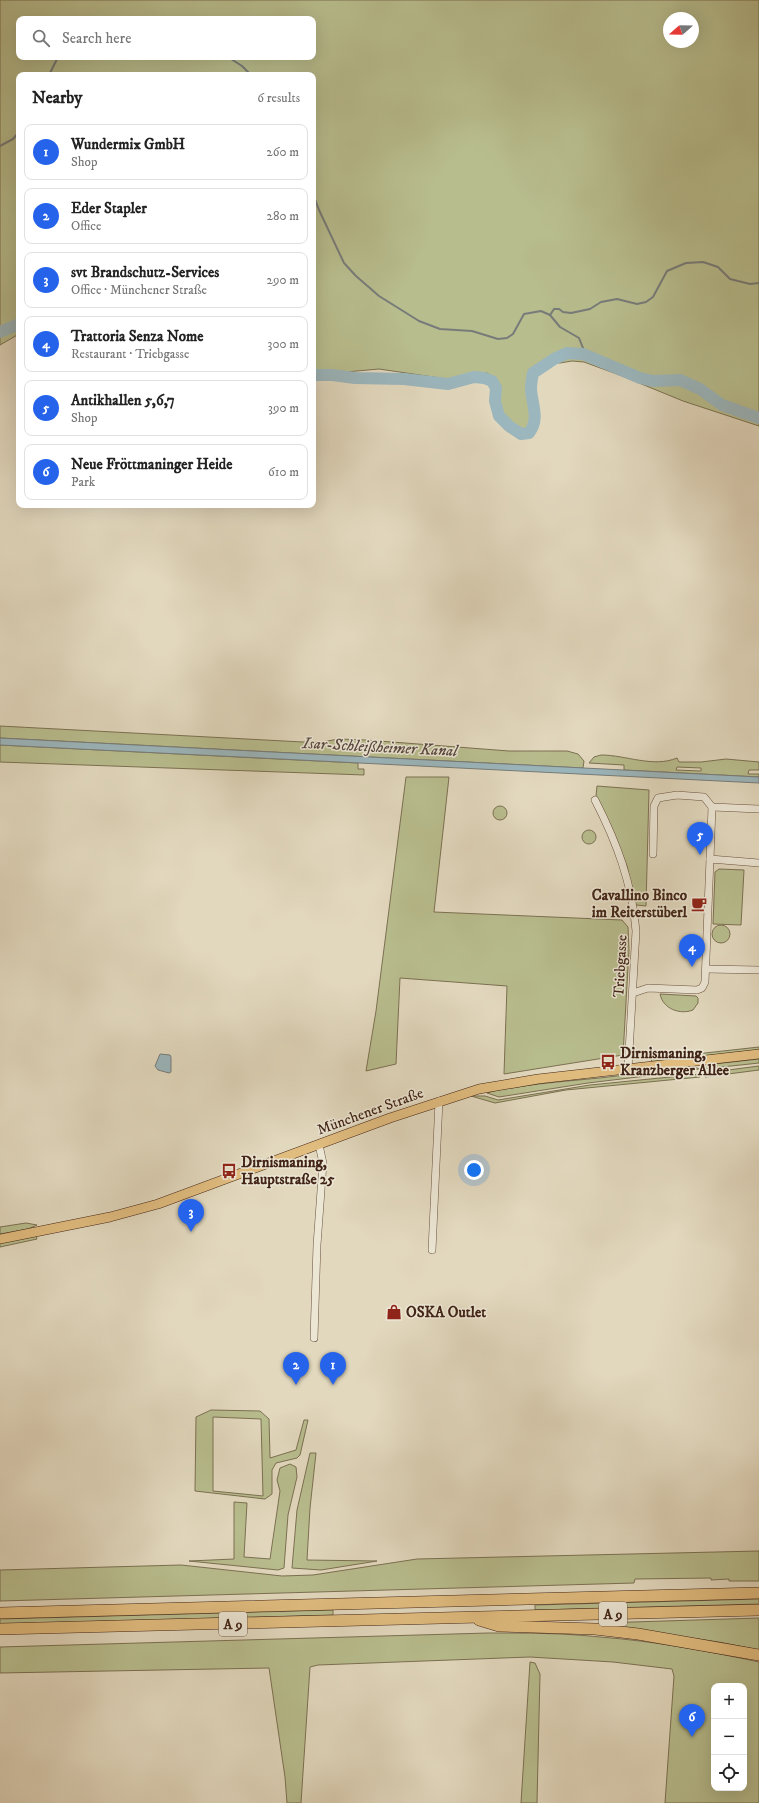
<!DOCTYPE html>
<meta charset="utf-8">
<style>
:root{--surface:#fff;--page:#f6f6f6;--text:#222;--muted:#767676;--line:#e0e0e0;--accent:#2563eb}
body{margin:0;font-family:"IM FELL DW Pica",serif;background:var(--page);color:var(--text)}
.controls{position:absolute;right:12px;bottom:12px;display:grid;overflow:hidden;border-radius:8px;box-shadow:0 4px 16px #0002}
.controls button{width:36px;height:36px;display:grid;place-items:center;padding:0;border:0;border-bottom:1px solid var(--line);background:var(--surface);color:var(--text);font:20px sans-serif}
.compass{position:absolute;left:663px;top:12px;width:36px;height:36px;border-radius:50%;background:var(--surface);box-shadow:0 4px 16px #0002;rotate:250deg}
.you{position:absolute;left:474px;top:1170px;width:14px;height:14px;margin:-10px;border:3px solid #fff;border-radius:50%;background:#1a73e8;box-shadow:0 0 0 6px #1a73e833}
.badge{display:grid;place-items:center;width:26px;height:26px;border-radius:50%;background:var(--accent);color:#fff;font-size:13px;font-weight:700}
.pin{position:absolute;translate:-50% -33px;filter:drop-shadow(0 1px 2px #0008)}
.pin::after{content:'';position:absolute;top:21px;width:14px;height:12px;background:inherit;clip-path:polygon(0 0,100% 0,50% 100%)}
.list{margin:0;padding:0;list-style:none}
h2{display:flex;justify-content:space-between;align-items:center;height:52px;margin:0;padding:0 16px;font-size:17px}
h2 small{font-size:13px;font-weight:400;color:var(--muted)}
.list li{display:grid;grid-template-columns:26px 1fr auto;gap:12px;align-items:center;box-sizing:border-box;height:56px;margin:0 8px 8px;padding:0 8px;border:1px solid var(--line);border-radius:8px}
.list b{display:block;font-size:15px;white-space:nowrap}
.list p{margin:0;font-size:13px;white-space:nowrap;color:var(--muted)}
.list em{font-size:13px;font-style:normal;color:var(--muted)}
.icon{flex:none;width:22px;height:22px;fill:none;stroke:currentColor;stroke-width:2;stroke-linecap:round;stroke-linejoin:round}
.map{position:relative;flex:none;width:759px;height:1803px;overflow:hidden}
.search{position:absolute;background:var(--surface);box-shadow:0 4px 16px #0002;left:16px;top:16px;width:300px;height:44px;display:flex;align-items:center;gap:10px;box-sizing:border-box;padding:0 14px;border-radius:8px;color:var(--muted);font-size:15px}
.panel{position:absolute;background:var(--surface);box-shadow:0 4px 16px #0002;left:16px;top:72px;width:300px;height:436px;border-radius:8px}
.map>svg:first-child{display:block}
.green{fill:#b8bd8e;stroke:#7c7052;fill-rule:evenodd}
.water{fill:#9bb6bd;stroke:#777c7a}
.lines{fill:none;stroke-linecap:round;stroke-linejoin:round}
.stream{stroke:#777c7a;stroke-width:2}
.river{stroke:#9bb6bd;stroke-width:12}
.minor-casing{stroke:#695140;stroke-width:8}
.major-casing{stroke:#412416;stroke-width:10}
.highway-casing{stroke:#412416;stroke-width:12}
.minor{stroke:#ece6d5;stroke-width:7}
.major{stroke:#e1bc7f;stroke-width:9}
.highway{stroke:#e1bc7f;stroke-width:11}
.labels{text-anchor:middle;stroke-width:3;stroke-linejoin:round;paint-order:stroke}
.shield{fill:#ece6d5;stroke:#745e4f;stroke-width:1}
.shield-label{font-size:14px;font-weight:bold;fill:#412416}
.poi-label{font-size:15px;font-weight:bold;fill:#412416;stroke:#ece6d5;text-anchor:start}
.street-label{font-size:15px;fill:#412416;stroke:#ece6d5}
.water-label{font-size:16px;font-style:italic;fill:#584840;stroke:#ece6d5}
</style>
<div class="map">
<svg width="759" height="1803" viewBox="0 0 759 1803">
<rect width="100%" height="100%" fill="#e2d8be"/>
<filter id="stains"><feTurbulence type="fractalNoise" baseFrequency=".005" numOctaves="4"/><feColorMatrix values="0 0 0 0 .2 0 0 0 0 .09 0 0 0 0 .02 0 0 0 .5 -.17"/></filter>
<radialGradient id="worn" r=".72"><stop offset=".6" stop-color="#630" stop-opacity="0"/><stop offset="1" stop-color="#630" stop-opacity=".3"/></radialGradient>
<g class="green">
<path d="M0,0h759v426l-76,-25 -61,-25 -38,-14 -12,-1 -12,2 -10,-1 -13,3 -8,8 3,46 -1,7 -5,3 -7,1 -15,-11 -5,-10 -1,-28 -11,-8 -40,6 -68,-10 -66,6v-300h-294v259l-19,11zM669,18h24v24h-24zM19,19h294v38h-294z"/>
<path d="M0,726l303,16h19l17,-3 27,1 143,11h58l11,3 6,7 -1,7 -583,-30z"/>
<path d="M0,745l358,18v6h6v6l-364,-13z"/>
<path d="M601,755c25,0 52,13 76,3l2,4h22l25,-3 33,3v8h-10l-1,4h11v3l-135,-7v-5l-35,-2 5,-6zM677,767l24,1v3l-25,-1z"/>
<path d="M406,777h43l-15,135 188,8 6,7 1,23 -6,105 -119,19 3,-88 -107,-8 -4,86 -30,7 10,-60z"/>
<path d="M597,786l52,4 -3,116 -10,-1 -9,-39 -15,-38 -16,-32z"/>
<circle cx="500" cy="813" r="7"/>
<circle cx="589" cy="837" r="7"/>
<path d="M719,869l25,1 -3,55 -28,-1 2,-52z"/>
<circle cx="721" cy="934" r="9"/>
<path d="M660,994l36,2 2,2v5l-5,7c-13,5 -30,-1 -33,-16z"/>
<path d="M759,1047v3l-107,12 -1,-3z"/>
<path d="M759,1059v4l-56,6 2,-4z"/>
<path d="M693,1066l6,3 -47,6 3,-5z"/>
<path d="M759,1066v4l-54,7v-4z"/>
<path d="M649,1071v3l-3,2 -58,7 -89,14 -12,-4c11,-4 25,-5 37,-7 41,-6 84,-7 125,-15z"/>
<path d="M700,1074v3l-134,13 -71,13 -24,-7h14l13,4 92,-15z"/>
<path d="M26,1223l11,2 -9,4 -28,5v-7z"/>
<path d="M36,1236l1,3 -37,8v-4z"/>
<path d="M211,1410l49,1 9,8 1,39 26,-8 8,-30h4l-8,35 -3,3 -21,5 -4,7v24l-7,5 -70,-8 1,-74zM213,1417l48,2 2,77 -50,-5z"/>
<path d="M310,1453h6l-6,55 -3,52 70,1 -56,9 -29,-2 5,-58z"/>
<path d="M290,1464l6,3 1,10 -9,38 -4,53 -6,2 -89,-9 45,-2v-57l13,1 -3,54 26,2 10,-68 -3,-11 3,-12z"/>
<path d="M759,1551v30h-30v-2l-18,1v-2l-76,1 -1,4 -634,18v-31l181,-5 101,11 31,-1 104,-16z"/>
<path d="M759,1599v5l-224,6v-5z"/>
<path d="M333,1610v5l-333,9v-5z"/>
<path d="M759,1618v32l-40,-8 -118,-17v-2z"/>
<path d="M488,1633c38,0 75,0 112,4 54,4 107,14 159,25v141h-94l9,-127 -2,-7 -59,-7 -83,-5 -212,8 -8,2 -9,136h-14l-2,-26 -16,-109 -269,5v-26zM714,1686h30v102h-30z"/>
<path d="M530,1662l5,1 5,11 -3,129h-16z"/>
</g>
<g class="water">
<path d="M0,738l759,39v6l-759,-38z"/>
<path d="M160,1054l10,1 1,2v15l-2,1 -11,-3 -3,-4z"/>
</g>
<g class="lines">
<g class="stream">
<path d="M228,57l14,9 9,9"/>
<path d="M49,75l9,-18"/>
<path d="M0,146l13,-7 6,-7"/>
<path d="M313,194l6,16 25,53 12,13 23,20 40,25 21,8 32,2 26,8 9,-1 6,-4 11,-20 17,-3 9,4 10,12 19,11 4,10v6"/>
<path d="M550,315l4,-6h5l4,3 8,1 19,-4 11,-7 16,-3 20,5 9,-2 7,-5 14,-26 19,-8 17,-1 15,5 12,12 20,5 9,-1"/>
</g>
<g class="river">
<path d="M0,332l19,-8"/>
<path d="M313,375h19l23,3 49,1 44,5 26,-7 10,1 8,3 4,7 -1,13 4,15 10,10 12,8 8,-1c11,-14 3,-28 2,-44 0,-5 1,-11 2,-16l21,-14 13,-6 16,1 57,24 13,3 27,-1 20,9 22,16 37,13"/>
</g>
<defs>
<g id="minor">
<path d="M595,800c22,43 37,83 41,131l-8,138"/>
<path d="M712,807l47,2"/>
<path d="M653,854l1,-48 4,-8 19,-3 27,2 8,10 -2,52"/>
<path d="M706,969l53,1"/>
<path d="M633,993l15,-5 49,2 5,-2 3,-6 5,-123 49,4"/>
<path d="M432,1250l7,-149"/>
<path d="M314,1338l3,-93 6,-82 -4,-18"/>
</g>
<path id="major" d="M0,1239l110,-22 48,-13 232,-86 89,-29 59,-10 221,-25"/>
<g id="highway">
<path d="M0,1613l759,-20"/>
<path d="M479,1620l20,6 96,3 43,5 121,21"/>
<path d="M0,1629l759,-19"/>
</g>
</defs>
<use href="#minor" class="minor-casing"/>
<use href="#major" class="major-casing"/>
<use href="#highway" class="highway-casing"/>
<use href="#minor" class="minor"/>
<use href="#major" class="major"/>
<use href="#highway" class="highway"/>
</g>
<defs>
<symbol id="cafe-bare" viewBox="-9 -9 18 18"><path d="M-5.5-4.5H6V0H3Q3 3.5 0 3.5H-2.5Q-5.5 3.5-5.5 0ZM3-3.2v2h1.7v-2ZM-6 4.5H4V6H-6Z" fill="#8f2418" stroke="#ece6d5" stroke-width="2.5" paint-order="stroke"/></symbol>
<symbol id="bus-bare" viewBox="-9 -9 18 18"><path d="M-5-6H5V4H4V6H2V4H-2V6H-4V4H-5ZM-3.5-4V0h7V-4ZM-3.5 1.2v1.5H-2V1.2ZM2 1.2v1.5H3.5V1.2Z" fill="#8f2418" stroke="#ece6d5" stroke-width="2.5" paint-order="stroke"/></symbol>
<symbol id="shop-bare" viewBox="-9 -9 18 18"><path d="M-5-2.5h2.3a2.7 3.5 0 0 1 5.4 0H5L5.5 6h-11ZM-1.5-2.5h3a1.5 2.3 0 0 0-3 0Z" fill="#8f2418" stroke="#ece6d5" stroke-width="2.5" paint-order="stroke"/></symbol>
</defs>
<g fill-rule="evenodd">
<use href="#cafe-bare" x="688" y="893" width="22" height="22"/>
<use href="#bus-bare" x="597" y="1051" width="22" height="22"/>
<use href="#bus-bare" x="218" y="1160" width="22" height="22"/>
<use href="#shop-bare" x="383" y="1301" width="22" height="22"/>
</g>
<g class="labels">
<g class="shield">
<rect x="599" y="1602" width="28" height="24" rx="3"/>
<rect x="219" y="1612" width="28" height="24" rx="3"/>
</g>
<g class="shield-label">
<text x="613" y="1619">A 9</text>
<text x="233" y="1629">A 9</text>
</g>
<g class="poi-label">
<text x="687" y="900" text-anchor="end">Cavallino Binco<tspan x="687" dy="17">im Reiterstüberl</tspan></text>
<text x="620" y="1058">Dirnismaning,<tspan x="620" dy="17">Kranzberger Allee</tspan></text>
<text x="241" y="1167">Dirnismaning,<tspan x="241" dy="17">Hauptstraße 25</tspan></text>
<text x="406" y="1317">OSKA Outlet</text>
</g>
<g class="street-label">
<text transform="translate(620 966) rotate(-87)" y="5">Triebgasse</text>
<text transform="translate(370 1111) rotate(-20)" y="5">Münchener Straße</text>
</g>
<g class="water-label">
<text transform="translate(380 746) rotate(3)" y="6">Isar-Schleißheimer Kanal</text>
</g>
</g>
<rect width="100%" height="100%" filter="url(#stains)"/>
<rect width="100%" height="100%" fill="url(#worn)"/>
</svg>
<div class="controls">
<button>+</button>
<button>−</button>
<button><svg class="icon" aria-label="locate" viewBox="0 0 24 24"><circle cx="12" cy="12" r="6"/><path d="M12 2v4M12 18v4M2 12h4M18 12h4"/></svg></button>
</div>
<svg class="compass" viewBox="-18 -18 36 36"><path d="M0-13l5 13h-10z" fill="#e53935"/><path d="M0 13l5-13h-10z" fill="#767676"/></svg>
<div class="you"></div>
<div class="pin badge" style="left:333px;top:1385px">1</div>
<div class="pin badge" style="left:296px;top:1385px">2</div>
<div class="pin badge" style="left:191px;top:1232px">3</div>
<div class="pin badge" style="left:692px;top:967px">4</div>
<div class="pin badge" style="left:700px;top:855px">5</div>
<div class="pin badge" style="left:692px;top:1737px">6</div>
<div class="search"><svg class="icon" aria-label="search" viewBox="0 0 24 24"><circle cx="10" cy="10" r="6"/><path d="M15 15l6 6"/></svg>Search here</div>
<section class="panel">
<h2>Nearby<small>6 results</small></h2>
<ul class="list">
<li><span class="badge">1</span><div><b>Wundermix GmbH</b><p>Shop</p></div><em>260 m</em></li>
<li><span class="badge">2</span><div><b>Eder Stapler</b><p>Office</p></div><em>280 m</em></li>
<li><span class="badge">3</span><div><b>svt Brandschutz-Services</b><p>Office · Münchener Straße</p></div><em>290 m</em></li>
<li><span class="badge">4</span><div><b>Trattoria Senza Nome</b><p>Restaurant · Triebgasse</p></div><em>300 m</em></li>
<li><span class="badge">5</span><div><b>Antikhallen 5,6,7</b><p>Shop</p></div><em>390 m</em></li>
<li><span class="badge">6</span><div><b>Neue Fröttmaninger Heide</b><p>Park</p></div><em>610 m</em></li>
</ul>
</section>
</div>
